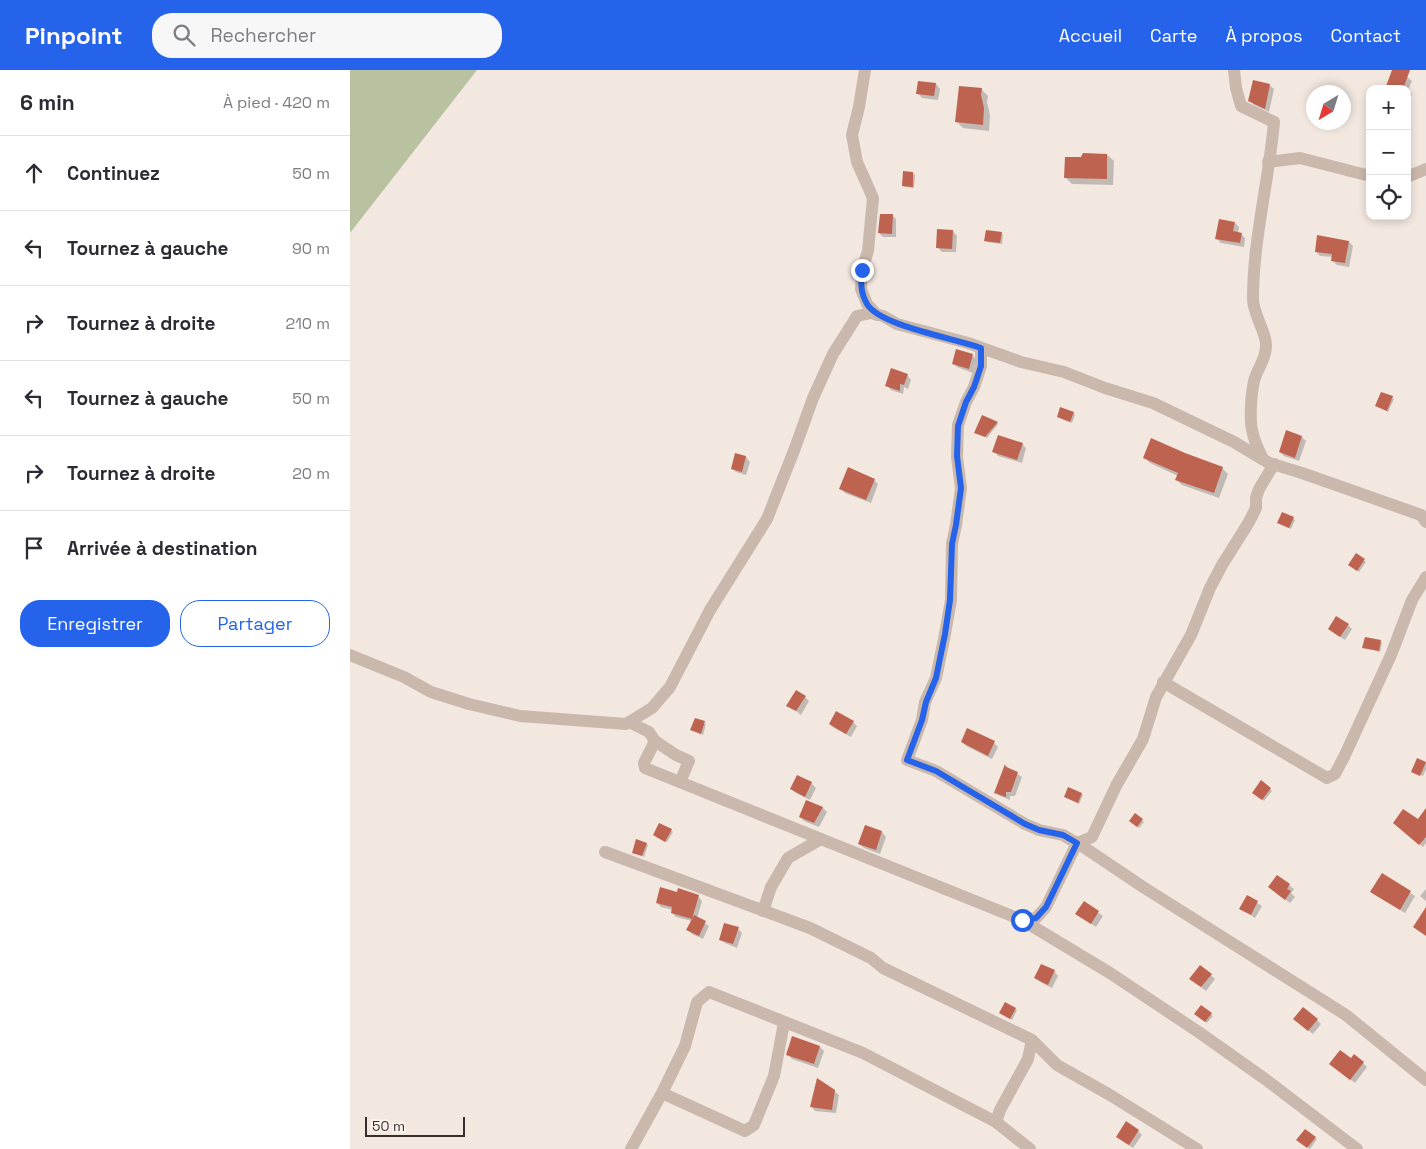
<!DOCTYPE html>
<html lang="fr">
<meta charset="utf-8">
<style>
:root{--surface:#fff;--page:#f7f7f7;--text:#2b2b33;--muted:#7c7c81;--line:#e1e1e2;--accent:#2563eb}
body{margin:0;font-family:"Space Grotesk",sans-serif;background:var(--page);color:var(--text)}
.controls{position:absolute;right:15px;top:15px;display:grid;overflow:hidden;border-radius:10px;box-shadow:0 2px 8px #0003}
.controls button{width:45px;height:45px;display:grid;place-items:center;padding:0;border:0;border-bottom:1px solid var(--line);background:var(--surface);color:var(--text);font:25px sans-serif}
.compass{position:absolute;left:956px;top:15px;width:45px;height:45px;border-radius:50%;background:var(--surface);box-shadow:0 2px 8px #0003;rotate:218deg}
.scale{position:absolute;left:15px;bottom:12px;width:100px;box-sizing:border-box;padding-left:5px;border:2px solid #382e2b;border-top:0;font-size:14px;line-height:18px;white-space:nowrap;color:#382e2b;-webkit-text-stroke:4px #faf3ed;paint-order:stroke}
.stop{position:absolute;width:15px;height:15px;margin:-11px;border:4px solid #2563eb;border-radius:50%;background:#fff}
.stop.end{background:#2563eb;border-color:#fff;box-shadow:0 1px 5px #0008}
.list{margin:0;padding:0;list-style:none}
h2{display:flex;justify-content:space-between;align-items:center;height:65px;margin:0;padding:0 20px;font-size:21px}
h2 small{font-size:16px;font-weight:400;color:var(--muted)}
.list li{display:grid;grid-template-columns:32px 1fr auto;gap:15px;align-items:center;box-sizing:border-box;height:75px;padding:0 20px;border-top:1px solid var(--line)}
.list b{display:block;font-size:19px;white-space:nowrap}
.list em{font-size:16px;font-style:normal;color:var(--muted)}
.actions{display:flex;gap:10px;padding:15px 20px}
.actions a{flex:1;padding:11px 0;border:1px solid var(--accent);border-radius:20px;text-align:center;font-size:18px;color:var(--accent)}
.actions .main{background:var(--accent);color:#fff}
.icon{flex:none;width:28px;height:28px;fill:none;stroke:currentColor;stroke-width:2;stroke-linecap:round;stroke-linejoin:round}
.map{position:relative;flex:none;width:1076px;height:1079px;overflow:hidden}
header{display:flex;align-items:center;gap:30px;box-sizing:border-box;height:70px;padding:0 25px;background:var(--accent);color:#fff}
header strong{font-size:24px}
nav{display:flex;gap:28px;margin-inline-start:auto;font-size:18px}
.search{width:350px;height:45px;background:var(--page);display:flex;align-items:center;gap:12px;box-sizing:border-box;padding:0 18px;border-radius:20px;color:var(--muted);font-size:19px}
main{display:flex}
aside{flex:1;background:var(--surface)}
.map>svg:first-child{display:block}
.green{fill:#b8c1a0}
.shadow{fill:#0003}
.building{fill:#bf6351}
.lines{fill:none;stroke-linecap:round;stroke-linejoin:round}
.minor{stroke:#cab8ac;stroke-width:12}
.route{stroke:#2563eb;stroke-width:6}
</style>
<header>
<strong>Pinpoint</strong>
<div class="search"><svg class="icon" aria-label="search" viewBox="0 0 24 24"><circle cx="10" cy="10" r="6"/><path d="M15 15l6 6"/></svg>Rechercher</div>
<nav><a>Accueil</a><a>Carte</a><a>À propos</a><a>Contact</a></nav>
</header>
<main>
<aside>
<h2>6 min<small>À pied · 420 m</small></h2>
<ul class="list">
<li><svg class="icon" aria-label="ahead" viewBox="0 0 24 24"><path d="M12 20V5M6 11l6-6 6 6"/></svg><div><b>Continuez</b></div><em>50 m</em></li>
<li><svg class="icon" aria-label="left" viewBox="0 0 24 24"><path d="M17 20v-9H6M10 6l-5 5 5 5"/></svg><div><b>Tournez à gauche</b></div><em>90 m</em></li>
<li><svg class="icon" aria-label="right" viewBox="0 0 24 24"><path d="M7 20v-9h11M14 6l5 5-5 5"/></svg><div><b>Tournez à droite</b></div><em>210 m</em></li>
<li><svg class="icon" aria-label="left" viewBox="0 0 24 24"><path d="M17 20v-9H6M10 6l-5 5 5 5"/></svg><div><b>Tournez à gauche</b></div><em>50 m</em></li>
<li><svg class="icon" aria-label="right" viewBox="0 0 24 24"><path d="M7 20v-9h11M14 6l5 5-5 5"/></svg><div><b>Tournez à droite</b></div><em>20 m</em></li>
<li><svg class="icon" aria-label="arrive" viewBox="0 0 24 24"><path d="M6 21V4h12l-3 4 3 4H6"/></svg><div><b>Arrivée à destination</b></div></li>
</ul>
<div class="actions"><a class="main">Enregistrer</a><a>Partager</a></div>
</aside>
<div class="map">
<svg width="1076" height="1079" viewBox="0 0 1076 1079">
<rect width="100%" height="100%" fill="#f2e8e0"/>
<path class="green" d="M0,0h127l-127,163z"/>
<g class="shadow">
<path d="M1057,7l5,4 -4,9 4,4 -5,14v-19h-20z"/>
<path d="M586,14l4,5 -2,11 -16,-2 -4,-5z"/>
<path d="M919,15l5,4 -5,23 -15,-7 -4,-5z"/>
<path d="M631,19l7,7 -1,6 3,13 -1,16 -26,-3 -7,-7z"/>
<path d="M757,85l7,6 -1,24 -41,-1 -7,-7z"/>
<path d="M563,103l2,2 -1,13 -9,-1 -2,-1z"/>
<path d="M542,145l4,4v18h-13l-4,-4z"/>
<path d="M885,153l4,4 -1,7h3l4,4 -1,9 -23,-4 -5,-5z"/>
<path d="M603,161l4,5 -1,16h-14l-5,-5z"/>
<path d="M651,164l2,1 -1,9 -15,-2 -2,-2z"/>
<path d="M999,172l4,4 -4,21 -12,-2 -5,-5 1,-3 -13,-1 -4,-5z"/>
<path d="M622,285l4,4 -3,14 -16,-6 -4,-4z"/>
<path d="M557,305l4,5 -3,9 -4,-2 -1,7 -12,-4 -4,-5z"/>
<path d="M1042,327l2,2 -6,13 -11,-6z"/>
<path d="M723,343l2,2 -3,8 -14,-6z"/>
<path d="M647,353l1,1 -11,14 -11,-6z"/>
<path d="M952,367l4,4 -7,20 -15,-5 -4,-4z"/>
<path d="M672,374l4,4 -4,15 -24,-7 -4,-5z"/>
<path d="M386,385l10,2 4,5 -4,13 -10,-3 -4,-4z"/>
<path d="M794,387l78,11 6,6 -9,24 -37,-13 -5,-5 1,-4 -28,-13z"/>
<path d="M524,410l4,4 -7,19 -26,-10 -4,-5z"/>
<path d="M943,448l2,2 -4,9 -11,-5z"/>
<path d="M1006,485l10,7 -7,10 -8,-6z"/>
<path d="M998,555l4,4 -7,11 -11,-7z"/>
<path d="M1030,571l2,2 -2,9 -16,-5z"/>
<path d="M455,627l4,4 -8,14 -13,-10z"/>
<path d="M346,649l10,5 -3,11 -11,-5z"/>
<path d="M503,652l4,4 -6,11 -17,-9 -4,-4z"/>
<path d="M612,672l32,1 4,4 -6,12 -26,-13z"/>
<path d="M1068,690l8,3v6l-3,7 -10,-5z"/>
<path d="M656,696l16,11 -7,19h-5v4l-10,-4 -4,-4z"/>
<path d="M461,713l5,5 -6,12 -14,-7 -4,-4z"/>
<path d="M920,719l2,2 -8,10 -9,-7z"/>
<path d="M731,724l2,1 -4,9 -13,-7z"/>
<path d="M457,731l16,7 4,4 -8,15 -15,-6 -4,-4z"/>
<path d="M1076,740v25l-2,2 2,2v4l-3,4 -25,-21 20,-6z"/>
<path d="M785,745l9,7 -5,6 -7,-5z"/>
<path d="M321,760l2,2 -6,10 -11,-5z"/>
<path d="M532,762l4,5 -6,17 -16,-6 -5,-4z"/>
<path d="M296,774l2,1 -4,12 -11,-5z"/>
<path d="M1032,805l33,21 -10,17 -33,-21z"/>
<path d="M927,806l17,13 -3,4 4,4 -5,6 -21,-16z"/>
<path d="M1076,819v12l-6,-5z"/>
<path d="M328,823l20,3 4,5 -5,17 12,8 -6,13 -11,-5 -4,-4 4,-9 -16,-4 -4,-4 1,-3 -12,-3 -4,-4z"/>
<path d="M898,827l14,9 -7,12 -14,-10z"/>
<path d="M734,833l19,13 -7,11 -19,-13z"/>
<path d="M388,859l4,4 -5,15 -12,-5 -5,-4z"/>
<path d="M704,901l4,5 -6,12 -12,-6 -4,-4z"/>
<path d="M861,905l4,4 -9,12 -11,-8z"/>
<path d="M851,937l12,9 -6,7 -11,-9z"/>
<path d="M665,939l2,1 -5,10 -10,-6z"/>
<path d="M967,950l4,4 -8,10 -14,-11z"/>
<path d="M470,977l4,4 -6,17 -26,-9 -4,-4z"/>
<path d="M1013,993l4,4 -12,16 -20,-15z"/>
<path d="M484,1021l5,4 -3,18 -21,-2 -4,-5z"/>
<path d="M788,1061l4,4 -9,13 -11,-7z"/>
<path d="M965,1068l2,1 -7,10 -10,-7z"/>
</g>
<g class="building">
<path d="M1042,0h18l-7,19h-18z"/>
<path d="M903,10l17,4 -5,25 -17,-8z"/>
<path d="M568,11l18,2 -2,13 -18,-2z"/>
<path d="M609,16l23,2 -1,7 3,13 -1,17 -28,-3z"/>
<path d="M733,83l24,1v25l-43,-1 1,-21h16z"/>
<path d="M553,101l10,1v15l-11,-1z"/>
<path d="M530,144h13l-1,20 -14,-1z"/>
<path d="M869,149l16,3 -2,9 9,2 -2,10 -25,-4z"/>
<path d="M587,159l16,1 -1,19 -16,-1z"/>
<path d="M636,160l16,2 -2,11 -16,-2z"/>
<path d="M967,165l32,6 -4,22 -14,-2 1,-7 -17,-2z"/>
<path d="M606,279l17,5 -4,15 -17,-5z"/>
<path d="M541,298l17,6 -4,11 -4,-1v7l-15,-5z"/>
<path d="M1031,322l12,4 -6,15 -12,-5z"/>
<path d="M710,337l14,5 -4,10 -13,-5z"/>
<path d="M632,345l16,7 -13,15 -11,-4z"/>
<path d="M936,360l16,6 -7,22 -16,-6z"/>
<path d="M648,365l25,8 -6,17 -25,-8z"/>
<path d="M801,368l34,15 38,14 -9,26 -39,-13 3,-7 -35,-15z"/>
<path d="M385,383l11,3 -4,16 -11,-3z"/>
<path d="M498,397l27,12 -9,21 -27,-11z"/>
<path d="M932,442l12,5 -5,11 -12,-5z"/>
<path d="M1006,483l9,6 -8,12 -9,-6z"/>
<path d="M986,546l13,8 -9,13 -12,-8z"/>
<path d="M1015,567l16,3 -2,11 -17,-3z"/>
<path d="M446,620l10,6 -10,15 -10,-5z"/>
<path d="M486,641l18,10 -8,13 -17,-10z"/>
<path d="M345,648l10,3 -4,13 -11,-4z"/>
<path d="M617,658l28,13 -7,15 -27,-14z"/>
<path d="M1067,688l9,4 -6,14 -9,-4z"/>
<path d="M655,694l1,3 12,5 -7,20h-5v5l-12,-4z"/>
<path d="M447,705l15,7 -7,15 -15,-8z"/>
<path d="M911,710l10,8 -9,12 -10,-7z"/>
<path d="M718,717l14,6 -4,10 -14,-6z"/>
<path d="M456,730l17,7 -9,16 -15,-6z"/>
<path d="M1076,738v29l-7,8 -26,-22 10,-14 15,10z"/>
<path d="M785,743l8,6 -6,8 -8,-6z"/>
<path d="M309,753l13,6 -7,13 -12,-7z"/>
<path d="M515,755l17,6 -6,19 -18,-6z"/>
<path d="M286,769l11,4 -5,13 -10,-3z"/>
<path d="M1032,803l29,18 -11,19 -30,-18z"/>
<path d="M927,805l13,9 -3,5 4,2 -6,9 -17,-13z"/>
<path d="M310,817l17,5 1,-4 21,7 -7,24 2,-4 12,6 -7,15 -13,-6 6,-11 -21,-6 1,-6 -16,-4z"/>
<path d="M897,825l11,6 -7,14 -12,-6z"/>
<path d="M734,831l15,10 -8,13 -16,-10z"/>
<path d="M1076,837v29l-13,-9z"/>
<path d="M374,853l15,4 -6,17 -14,-4z"/>
<path d="M691,894l14,6 -7,15 -14,-7z"/>
<path d="M850,895l12,9 -11,13 -12,-8z"/>
<path d="M655,932l11,6 -6,11 -11,-6z"/>
<path d="M851,935l11,8 -7,9 -11,-8z"/>
<path d="M953,937l15,12 -10,12 -15,-12z"/>
<path d="M442,966l28,10 -6,18 -28,-9z"/>
<path d="M990,980l11,8 3,-4 10,8 -14,18 -21,-16z"/>
<path d="M467,1008l18,12 -3,20 -22,-3z"/>
<path d="M776,1051l13,9 -10,15 -13,-8z"/>
<path d="M955,1059l11,8 -9,11 -11,-8z"/>
</g>
<g class="lines">
<g class="minor">
<path d="M515,0l-6,37 -7,28 5,27 16,36 -5,53 -6,19 -1,19 6,15 10,11"/>
<path d="M884,0l2,18 5,18 33,16c-5,59 -21,117 -21,177 0,15 14,35 13,47 0,14 -9,23 -12,35 -3,14 -5,40 -1,53 2,9 6,17 10,25"/>
<path d="M918,92l32,-4 70,18"/>
<path d="M1057,107l19,-8"/>
<path d="M631,278v18l-7,21 -8,15 -8,23 -1,32 4,31 -5,37 -4,19 -1,56 -6,34 -9,44 -11,24 -3,18 -15,40 29,11 89,53 14,6 24,5 22,13 58,39 203,128 80,65"/>
<path d="M0,585l54,22 27,15 38,12 51,12 106,8 26,-16 18,-21 40,-77 57,-91 28,-71 18,-50 20,-44 24,-38 14,-3 12,3 14,8 71,19 53,19 43,10 41,16 48,15 81,39 35,21 33,10 119,42 5,7"/>
<path d="M813,612l164,96 8,-4 9,-17 47,-102 21,-55 14,-23"/>
<path d="M279,652l20,10 6,9 -11,22 1,5 377,152 88,53 90,60 65,46 92,70"/>
<path d="M305,671l21,14 13,6 -9,21"/>
<path d="M255,782l205,76 61,30 12,10 149,72 25,25 53,30 87,54"/>
<path d="M413,841l8,-24 17,-29 33,-19"/>
<path d="M672,850l14,-2 10,-11 31,-64 15,-6 24,-51 27,-47 13,-42 35,-62 19,-47 12,-23 27,-43 7,-14v-10l3,-9 15,-25"/>
<path d="M312,1023l83,38 9,-6 20,-49 10,-53"/>
<path d="M646,1052l4,-12 28,-51 4,-19"/>
<path d="M281,1079l31,-56 23,-47 12,-44 12,-10 154,61 133,69 34,27"/>
</g>
</g>
<g class="lines">
<path class="route" d="M512,200c-1,12 -2,22 5,34 13,22 87,34 114,44v18l-7,21 -8,15 -8,24 -1,30 4,32 -5,37 -4,19 -2,56 -5,34 -9,44 -10,24 -4,18 -15,40 29,11 89,53 14,6 24,5 14,8 -31,64 -10,11 -14,2"/>
</g>
</svg>
<div class="controls">
<button>+</button>
<button>−</button>
<button><svg class="icon" aria-label="locate" viewBox="0 0 24 24"><circle cx="12" cy="12" r="6"/><path d="M12 2v4M12 18v4M2 12h4M18 12h4"/></svg></button>
</div>
<svg class="compass" viewBox="-18 -18 36 36"><path d="M0-13l5 13h-10z" fill="#e53935"/><path d="M0 13l5-13h-10z" fill="#7c7c81"/></svg>
<div class="scale">50 m</div>
<div class="stop" style="left:672px;top:850px"></div>
<div class="stop end" style="left:512px;top:200px"></div>
</div>
</main>
